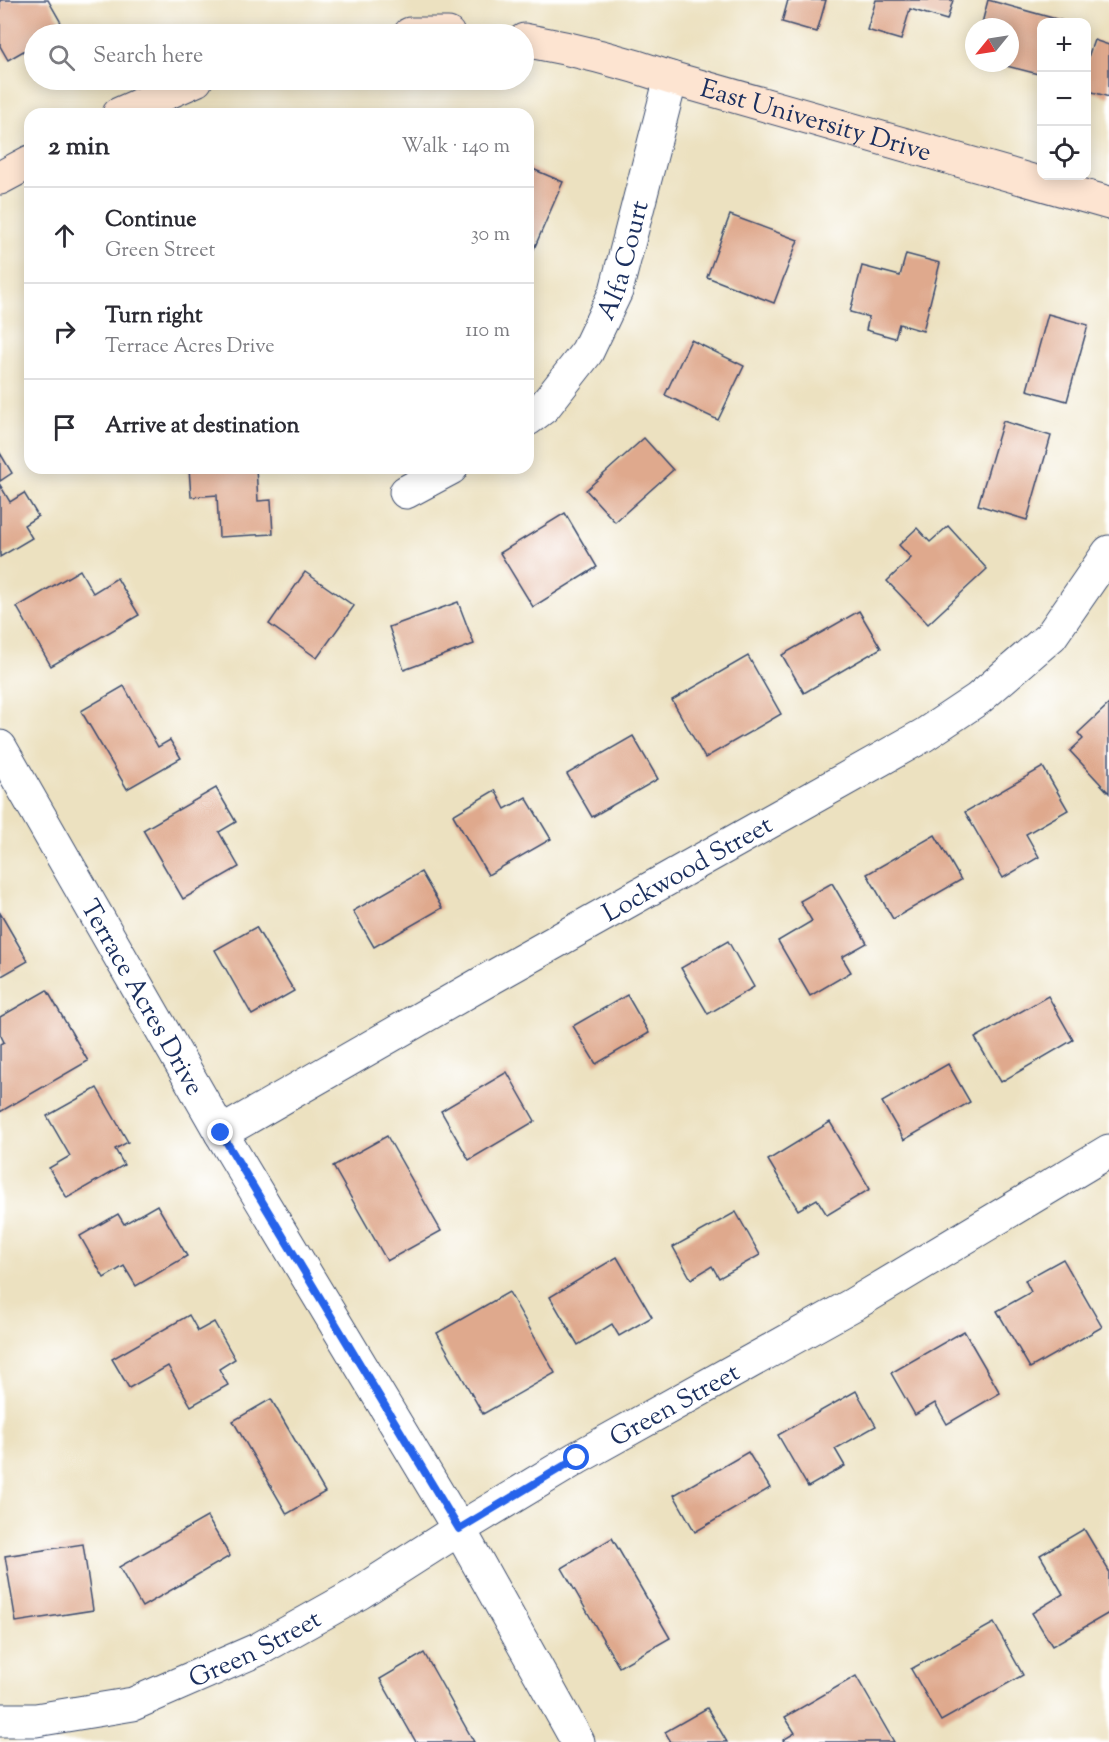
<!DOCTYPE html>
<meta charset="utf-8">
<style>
:root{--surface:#fff;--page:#f7f7f7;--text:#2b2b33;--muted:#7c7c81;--line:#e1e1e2}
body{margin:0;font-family:"Sorts Mill Goudy",serif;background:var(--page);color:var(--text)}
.controls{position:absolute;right:18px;top:18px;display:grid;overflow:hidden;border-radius:12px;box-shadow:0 3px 15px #0003}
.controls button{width:54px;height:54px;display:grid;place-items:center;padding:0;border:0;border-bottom:2px solid var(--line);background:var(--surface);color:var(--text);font:30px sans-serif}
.compass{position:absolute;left:965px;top:18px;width:54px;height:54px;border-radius:50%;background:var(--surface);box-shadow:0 3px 15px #0003;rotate:240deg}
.stop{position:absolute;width:18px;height:18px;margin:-14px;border:4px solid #2563eb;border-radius:50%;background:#fff}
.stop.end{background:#2563eb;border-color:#fff;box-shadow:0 2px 6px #0008}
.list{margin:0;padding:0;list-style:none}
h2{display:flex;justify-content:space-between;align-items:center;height:78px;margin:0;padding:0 24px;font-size:26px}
h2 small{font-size:20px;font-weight:400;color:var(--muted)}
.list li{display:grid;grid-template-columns:39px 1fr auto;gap:18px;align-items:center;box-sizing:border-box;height:96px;padding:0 24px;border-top:2px solid var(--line)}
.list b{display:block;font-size:22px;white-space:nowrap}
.list p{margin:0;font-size:20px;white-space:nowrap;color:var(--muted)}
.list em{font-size:20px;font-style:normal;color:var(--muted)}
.icon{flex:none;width:33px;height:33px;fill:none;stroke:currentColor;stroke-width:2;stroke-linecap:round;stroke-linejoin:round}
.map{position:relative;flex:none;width:1109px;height:1742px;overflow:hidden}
.search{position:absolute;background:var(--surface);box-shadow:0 3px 15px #0003;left:24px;top:24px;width:510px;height:66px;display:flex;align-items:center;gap:15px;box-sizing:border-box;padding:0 21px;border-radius:33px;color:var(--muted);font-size:22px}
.panel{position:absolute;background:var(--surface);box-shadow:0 3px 15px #0003;left:24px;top:108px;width:510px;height:366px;border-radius:18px}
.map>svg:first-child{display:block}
.building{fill:#dfa98d}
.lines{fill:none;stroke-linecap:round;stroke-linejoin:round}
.street-casing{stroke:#3a4a6d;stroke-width:35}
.secondary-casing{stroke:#3a4a6d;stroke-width:35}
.street{stroke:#fff;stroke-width:33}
.secondary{stroke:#fde4d1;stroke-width:33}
.route{stroke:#2563eb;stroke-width:8}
.labels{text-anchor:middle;stroke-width:6;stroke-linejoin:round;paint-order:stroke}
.street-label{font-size:26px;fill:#1b2f5e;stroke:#fff}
</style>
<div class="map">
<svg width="1109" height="1742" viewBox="0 0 1109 1742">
<rect width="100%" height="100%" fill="#fff"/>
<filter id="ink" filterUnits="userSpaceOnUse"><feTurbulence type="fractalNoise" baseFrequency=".0167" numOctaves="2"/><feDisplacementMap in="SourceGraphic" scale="12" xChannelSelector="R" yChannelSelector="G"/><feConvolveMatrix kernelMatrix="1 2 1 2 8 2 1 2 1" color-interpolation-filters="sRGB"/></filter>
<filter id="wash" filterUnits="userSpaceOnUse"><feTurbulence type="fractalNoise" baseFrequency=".008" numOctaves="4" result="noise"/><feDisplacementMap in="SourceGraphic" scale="24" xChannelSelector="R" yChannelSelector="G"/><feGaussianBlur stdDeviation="1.35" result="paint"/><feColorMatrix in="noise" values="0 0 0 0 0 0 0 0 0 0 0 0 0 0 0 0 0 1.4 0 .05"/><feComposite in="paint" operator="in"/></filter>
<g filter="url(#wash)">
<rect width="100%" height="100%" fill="#ece1c0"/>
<g id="blocks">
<g class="building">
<path d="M0,0h48l16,28 -11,6h-19v11l-26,15 -8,-14z"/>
<path d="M788,0h38l-9,32 -35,-10z"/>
<path d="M876,0h77l-6,20 -37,-11 -9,31 -34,-10z"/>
<path d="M988,0l79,22h-25v53l-43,-11 11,-1v-36h-29z"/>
<path d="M1094,40l15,5v52l-23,-7v-27z"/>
<path d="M528,167l35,15 -33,76 -2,-1z"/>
<path d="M730,215l68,25 -24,63 -67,-26z"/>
<path d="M906,254l34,9 -17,68 -24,-7 -4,14 -29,-8 3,-13 -19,-5 12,-46 38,10z"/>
<path d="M1048,314l40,11 -21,76 -40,-11z"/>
<path d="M691,340l53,26 -26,54 -53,-25z"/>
<path d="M1003,421l48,15 -24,84 -49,-15z"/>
<path d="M644,438l29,32 -58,52 -29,-32z"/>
<path d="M0,453l12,20 -12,8z"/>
<path d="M189,468h67l2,33 13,-1 2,34 -54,3 -2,-42 -26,2z"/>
<path d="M0,485l10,17 14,-9 14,23 -14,9 8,13 -32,19z"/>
<path d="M565,513l32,54 -64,40 -33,-54z"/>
<path d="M948,526l39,43 -59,55 -41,-43 24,-23 -12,-13 18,-17 13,14z"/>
<path d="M80,570l13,23 24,-15 22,37 -88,51 -34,-59z"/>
<path d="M305,572l49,34 -37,52 -48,-34z"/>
<path d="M458,602l16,42 -70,26 -15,-43z"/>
<path d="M859,611l22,37 -77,45 -22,-38z"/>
<path d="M748,656l33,58 -76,44 -33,-58z"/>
<path d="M124,686l34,61 12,-7 11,18 -54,31 -46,-78z"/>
<path d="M1109,704v89l-39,-42 13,-12 -5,-6z"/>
<path d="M633,736l25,43 -66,38 -25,-43z"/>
<path d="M1043,767l25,43 -42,24 13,23 -36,21 -38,-66z"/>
<path d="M216,788l20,34 -17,10 20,35 -56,32 -40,-69z"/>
<path d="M495,790l10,19 21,-12 25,42 -63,36 -35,-60z"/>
<path d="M935,835l26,45 -68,39 -26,-45z"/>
<path d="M421,872l21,36 -68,39 -21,-36z"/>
<path d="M832,883l35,60 -25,14 9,15 -41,24 -32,-55 34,-20 -12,-20z"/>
<path d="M0,913l28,48 -28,16z"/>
<path d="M256,927l38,64 -42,24 -37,-65z"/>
<path d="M728,941l26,46 -46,27 -27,-46z"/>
<path d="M47,990l41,71 -88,51v-68l4,-2 -4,-8v-17z"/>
<path d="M627,995l22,38 -53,31 -23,-38z"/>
<path d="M1048,996l25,44 -72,42 -26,-44z"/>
<path d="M948,1064l22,38 -66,38 -22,-38z"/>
<path d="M507,1072l28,49 -66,39 -28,-49z"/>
<path d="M97,1088l31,54 -13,7 9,16 -57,33 -18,-30 21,-12 -23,-40z"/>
<path d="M830,1122l40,67 -43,26 -10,-16 -19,11 -30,-50z"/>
<path d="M387,1136l54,95 -54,30 -54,-95z"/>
<path d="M157,1205l30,51 -51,30 -12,-20 -20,12 -24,-42 38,-22 6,10z"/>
<path d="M736,1212l24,43 -41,23 -7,-12 -21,13 -18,-32z"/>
<path d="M617,1257l35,60 -33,19 -7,-12 -34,21 -28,-48z"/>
<path d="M1063,1259l39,68 -72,41 -33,-57 34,-19 -6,-12z"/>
<path d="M509,1292l46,81 -72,41 -46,-81z"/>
<path d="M189,1315l9,16 16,-9 21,37 -16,10 9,16 -37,21 -23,-40 -39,22 -17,-29z"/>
<path d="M964,1331l36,62 -53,31 -12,-21 -20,12 -24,-42z"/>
<path d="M856,1391l20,35 -41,23 10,17 -37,21 -30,-52z"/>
<path d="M271,1399l54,93 -38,22 -54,-93z"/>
<path d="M748,1452l22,36 -75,44 -21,-37z"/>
<path d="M207,1517l23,39 -88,51 -23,-40z"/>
<path d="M1084,1529l25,42v42l-57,33 -20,-33 31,-19 -23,-39z"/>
<path d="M612,1538l58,100 -51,29 -57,-99z"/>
<path d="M83,1544l10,66 -77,12 -11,-66z"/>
<path d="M994,1623l29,52 -82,46 -30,-52z"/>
<path d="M424,1653l50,89h-58l-36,-63z"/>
<path d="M856,1676l38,66h-110l-1,-2 12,-7 -10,-16z"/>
<path d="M707,1708l20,34h-56l-6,-10z"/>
</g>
</g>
</g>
<g filter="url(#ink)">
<use href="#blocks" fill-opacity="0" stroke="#3a4a6d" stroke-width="1.5"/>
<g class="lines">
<defs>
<g id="street">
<path id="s1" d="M528,419l16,-12 43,-55 29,-61 55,-213"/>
<path d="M406,492l45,-24"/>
<path id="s2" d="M0,747l221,386 238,396 119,213"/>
<path id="s3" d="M221,1133l270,-155 433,-243 54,-36 73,-63 58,-84"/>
<path id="s4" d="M0,1720h36l97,-16 126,-55 100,-56 100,-64 118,-71 277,-154 255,-153"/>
</g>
<g id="secondary">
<path d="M410,34h38"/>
<path id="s5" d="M524,40c50,9 98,21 147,38l438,125"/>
<path d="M119,114l77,-34"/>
<path d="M0,178l30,-16"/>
</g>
</defs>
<use href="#street" class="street-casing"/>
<use href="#secondary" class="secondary-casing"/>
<use href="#street" class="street"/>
<use href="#secondary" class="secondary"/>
</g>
</g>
<g class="lines" filter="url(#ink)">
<path class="route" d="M221,1133l238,396 118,-71"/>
</g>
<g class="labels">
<g class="street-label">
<text dy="9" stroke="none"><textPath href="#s5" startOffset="303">East University Drive</textPath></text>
<text dy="9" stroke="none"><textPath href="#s1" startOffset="189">Alfa Court</textPath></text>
<text dy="9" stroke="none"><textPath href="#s3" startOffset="536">Lockwood Street</textPath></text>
<text dy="9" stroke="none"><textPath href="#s2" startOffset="288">Terrace Acres Drive</textPath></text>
<text dy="9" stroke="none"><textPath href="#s4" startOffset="754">Green Street</textPath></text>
<text dy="9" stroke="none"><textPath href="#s4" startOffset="268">Green Street</textPath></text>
</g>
</g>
</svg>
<div class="controls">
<button>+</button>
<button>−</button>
<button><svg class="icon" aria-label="locate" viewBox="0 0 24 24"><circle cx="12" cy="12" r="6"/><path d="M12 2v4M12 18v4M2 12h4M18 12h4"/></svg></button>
</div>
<svg class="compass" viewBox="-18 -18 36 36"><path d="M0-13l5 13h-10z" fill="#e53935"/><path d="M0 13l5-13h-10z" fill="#7c7c81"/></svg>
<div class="stop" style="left:577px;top:1458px"></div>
<div class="stop end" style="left:221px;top:1133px"></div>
<div class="search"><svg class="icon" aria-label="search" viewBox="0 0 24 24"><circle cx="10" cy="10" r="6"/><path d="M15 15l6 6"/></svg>Search here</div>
<section class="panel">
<h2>2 min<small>Walk · 140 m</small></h2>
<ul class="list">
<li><svg class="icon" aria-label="ahead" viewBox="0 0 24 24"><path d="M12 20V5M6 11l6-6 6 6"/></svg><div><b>Continue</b><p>Green Street</p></div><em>30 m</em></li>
<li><svg class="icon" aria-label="right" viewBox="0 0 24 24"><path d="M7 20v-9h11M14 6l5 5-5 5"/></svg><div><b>Turn right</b><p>Terrace Acres Drive</p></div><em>110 m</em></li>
<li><svg class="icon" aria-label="arrive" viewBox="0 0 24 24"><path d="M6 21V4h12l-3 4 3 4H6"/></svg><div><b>Arrive at destination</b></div></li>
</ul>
</section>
</div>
